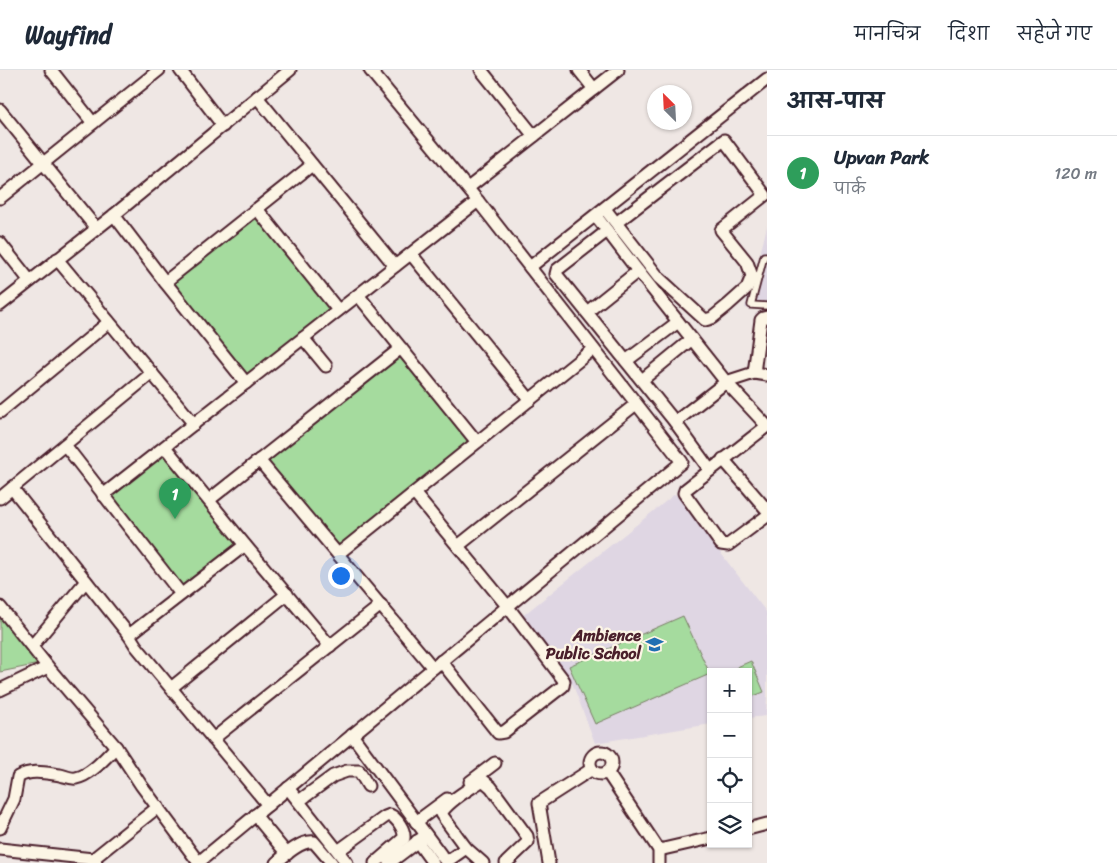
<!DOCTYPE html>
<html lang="hi">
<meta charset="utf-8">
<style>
:root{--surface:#fff;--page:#f6f6f7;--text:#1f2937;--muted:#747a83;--line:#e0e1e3;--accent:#2563eb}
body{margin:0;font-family:Sriracha,"Playpen Sans Deva",sans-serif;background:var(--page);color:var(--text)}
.controls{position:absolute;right:15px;bottom:15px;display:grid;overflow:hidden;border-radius:0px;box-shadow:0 1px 4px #0004}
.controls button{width:45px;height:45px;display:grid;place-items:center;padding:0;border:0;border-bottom:1px solid var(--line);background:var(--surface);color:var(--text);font:25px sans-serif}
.compass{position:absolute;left:647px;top:15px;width:45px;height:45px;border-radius:50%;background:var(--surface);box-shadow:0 1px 4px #0004;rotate:336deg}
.you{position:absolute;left:340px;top:505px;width:18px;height:18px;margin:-12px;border:4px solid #fff;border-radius:50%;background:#1a73e8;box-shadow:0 0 0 8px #1a73e833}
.badge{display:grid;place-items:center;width:32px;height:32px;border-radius:50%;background:var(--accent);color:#fff;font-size:16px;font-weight:700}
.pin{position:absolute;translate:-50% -41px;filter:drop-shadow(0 1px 2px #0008)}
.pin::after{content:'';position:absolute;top:26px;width:18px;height:15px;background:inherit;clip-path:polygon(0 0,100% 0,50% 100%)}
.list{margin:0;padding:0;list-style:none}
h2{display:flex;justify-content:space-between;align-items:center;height:65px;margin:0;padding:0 20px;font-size:21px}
h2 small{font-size:16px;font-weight:400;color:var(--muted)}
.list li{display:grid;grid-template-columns:32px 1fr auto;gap:15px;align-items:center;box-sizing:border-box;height:75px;padding:0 20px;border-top:1px solid var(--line)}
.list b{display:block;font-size:19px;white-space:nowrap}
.list p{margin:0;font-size:16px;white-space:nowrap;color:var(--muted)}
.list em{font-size:16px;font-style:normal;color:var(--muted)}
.icon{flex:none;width:28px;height:28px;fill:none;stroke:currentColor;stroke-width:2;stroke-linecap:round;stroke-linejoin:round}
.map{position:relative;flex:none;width:767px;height:793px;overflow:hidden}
header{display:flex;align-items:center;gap:30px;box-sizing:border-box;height:70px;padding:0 25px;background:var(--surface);border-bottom:1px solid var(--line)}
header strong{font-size:24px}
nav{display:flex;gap:28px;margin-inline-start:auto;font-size:18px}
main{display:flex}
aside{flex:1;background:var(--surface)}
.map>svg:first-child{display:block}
.built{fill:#dfd6e3}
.green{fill:#a5db9e;stroke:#787d64}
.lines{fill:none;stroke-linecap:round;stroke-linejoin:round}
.service-casing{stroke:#4a1f2b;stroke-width:9}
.minor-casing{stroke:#4a1f2b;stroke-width:15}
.service{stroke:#fcf5e5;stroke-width:5.5}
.minor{stroke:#fcf5e5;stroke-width:11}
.labels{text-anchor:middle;stroke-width:4.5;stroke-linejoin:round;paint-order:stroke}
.poi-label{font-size:16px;font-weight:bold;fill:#4a1f2b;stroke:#fcf5e5;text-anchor:end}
</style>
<header>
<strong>Wayfind</strong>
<nav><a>मानचित्र</a><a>दिशा</a><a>सहेजे गए</a></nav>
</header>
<main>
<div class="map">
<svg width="767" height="793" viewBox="0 0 767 793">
<rect width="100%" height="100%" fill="#efe7e4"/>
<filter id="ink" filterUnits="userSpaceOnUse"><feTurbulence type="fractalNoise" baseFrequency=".02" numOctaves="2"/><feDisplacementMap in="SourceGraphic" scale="10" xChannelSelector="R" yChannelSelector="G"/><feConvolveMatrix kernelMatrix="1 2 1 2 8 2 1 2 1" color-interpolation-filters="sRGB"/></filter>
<g filter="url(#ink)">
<g class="built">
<path d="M767,156v84l-22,-2 18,-65z"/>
<path d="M675,424l92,119v82l-1,21 -18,2v-46h-37v52l-116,19 -22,-58 -52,-68z"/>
</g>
<g class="green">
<path d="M257,144l77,96 -87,68 -77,-96z"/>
<path d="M400,283l72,89 -131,106 -75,-90z"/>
<path d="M164,382l76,92 -56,44 -74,-94z"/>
<path d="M0,537l44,56 -44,9z"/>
<path d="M683,546l27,58 -115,50 -26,-58z"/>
<path d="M751,591l13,31 -13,5 -3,-5v-20h-9l-2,-5z"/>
</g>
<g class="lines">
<defs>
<path id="service" d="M767,186h-3l-13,49 16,1"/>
<g id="minor">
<path d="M51,0l42,53"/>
<path d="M180,0l43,56"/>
<path d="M481,0l53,66"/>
<path d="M579,0l15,19"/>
<path d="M257,27l138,169"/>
<path d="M0,40l96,118"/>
<path d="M468,118l150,-118"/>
<path d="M0,128l159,-128"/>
<path d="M257,139l81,101"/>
<path d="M605,139l54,69 46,42 7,-2 16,-13 19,-17 5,-12 -5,-14 -26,-32 44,-35 -41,-55 -108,83"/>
<path d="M114,145l51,67 81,101"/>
<path d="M596,146l42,55 88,111 41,44"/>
<path d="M607,161l-50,39 -1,4 119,148 51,-40 28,-9 13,2"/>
<path d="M0,173l30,38"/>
<path d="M411,184l119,146"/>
<path d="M57,189l137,165"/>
<path d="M530,197l237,-188"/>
<path d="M165,212l147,-117"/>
<path d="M358,225l119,147"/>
<path d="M0,235l114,-90 176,-145"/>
<path d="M587,242l51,-41"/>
<path d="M303,268l23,28"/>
<path d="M626,291l52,-39"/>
<path d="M754,303l7,-53 2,-2 4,-1"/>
<path d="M642,310l50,-41"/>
<path d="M0,342l109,-90"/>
<path d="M675,352l35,48"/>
<path d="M767,356l-82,64 -1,3 37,51 7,1 39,-29"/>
<path d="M65,375l116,149"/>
<path d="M165,377l80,98 85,101"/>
<path d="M723,389l44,51"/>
<path d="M259,390l174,208"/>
<path d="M12,418l117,147 7,11 132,159"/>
<path d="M414,423l94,114 54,71 2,3 -1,5 -59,46 -6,1 -57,-72"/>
<path d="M103,425l375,-294"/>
<path d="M0,428l152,-125"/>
<path d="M209,430l192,-152"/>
<path d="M458,476l178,-142"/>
<path d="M338,484l255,-205"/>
<path d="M0,537l48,60 68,80 25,38 58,78"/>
<path d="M129,565l116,-90"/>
<path d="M32,576l54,-65"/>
<path d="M171,618l116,-94"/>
<path d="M0,620l48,-23"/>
<path d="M352,665l95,128"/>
<path d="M213,669l168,-134"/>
<circle cx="601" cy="693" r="11"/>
<path d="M607,702l52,78v13"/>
<path d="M470,712l25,-19"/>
<path d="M288,718l59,75"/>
<path d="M299,731l34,-25 14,-5h12l9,15"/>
<path d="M255,745l32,39"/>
<path d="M416,752l31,-23"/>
<path d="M0,758l14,-29 4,-22c13,-8 28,-4 42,-2 5,1 11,4 16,3 14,-2 30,-21 40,-31"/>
<path d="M748,759l19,-5"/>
<path d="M417,771l16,22"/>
<path d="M0,779l93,10 3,4"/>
<path d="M659,780l52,-12"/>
<path d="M338,781l47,-34 5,-2c7,3 15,15 14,23l-29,25"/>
<path d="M93,789l65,-52"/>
<path d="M199,792l483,-400 -204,-261 -108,-131"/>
<path d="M446,792l20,-14"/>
<path d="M276,793c9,-8 25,-23 38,-21l18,21"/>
<path d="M389,793l37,-28"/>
<path d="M483,793l-17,-15 -25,-34c6,-13 29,-25 40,-33h3l7,6 36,49 1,6 -22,21"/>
<path d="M549,793l-10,-60 53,-34"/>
</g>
</defs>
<use href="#service" class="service-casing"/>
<use href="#minor" class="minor-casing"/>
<use href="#service" class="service"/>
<use href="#minor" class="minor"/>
</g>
</g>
<defs>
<symbol id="school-bare" viewBox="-9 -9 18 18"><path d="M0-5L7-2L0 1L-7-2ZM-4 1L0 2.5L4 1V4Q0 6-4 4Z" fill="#1f6fb2" stroke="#fcf5e5" stroke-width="2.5" paint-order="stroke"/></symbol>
</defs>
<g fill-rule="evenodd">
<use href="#school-bare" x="642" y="562" width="25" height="25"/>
</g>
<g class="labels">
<g class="poi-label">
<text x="641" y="571">Ambience<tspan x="641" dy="18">Public School</tspan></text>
</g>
</g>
</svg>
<div class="controls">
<button>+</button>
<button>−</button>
<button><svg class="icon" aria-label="locate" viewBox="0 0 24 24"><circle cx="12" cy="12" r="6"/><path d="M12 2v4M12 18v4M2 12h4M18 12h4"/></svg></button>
<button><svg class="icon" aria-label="layers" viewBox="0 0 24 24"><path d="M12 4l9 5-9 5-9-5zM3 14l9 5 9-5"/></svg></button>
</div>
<svg class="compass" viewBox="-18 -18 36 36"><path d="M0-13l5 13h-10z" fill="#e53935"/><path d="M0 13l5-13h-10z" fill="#747a83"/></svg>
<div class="you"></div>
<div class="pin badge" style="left:175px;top:449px;background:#2e9e5b">1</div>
</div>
<aside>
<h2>आस-पास<small></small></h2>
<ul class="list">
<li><span class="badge" style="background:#2e9e5b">1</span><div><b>Upvan Park</b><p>पार्क</p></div><em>120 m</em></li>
</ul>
</aside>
</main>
